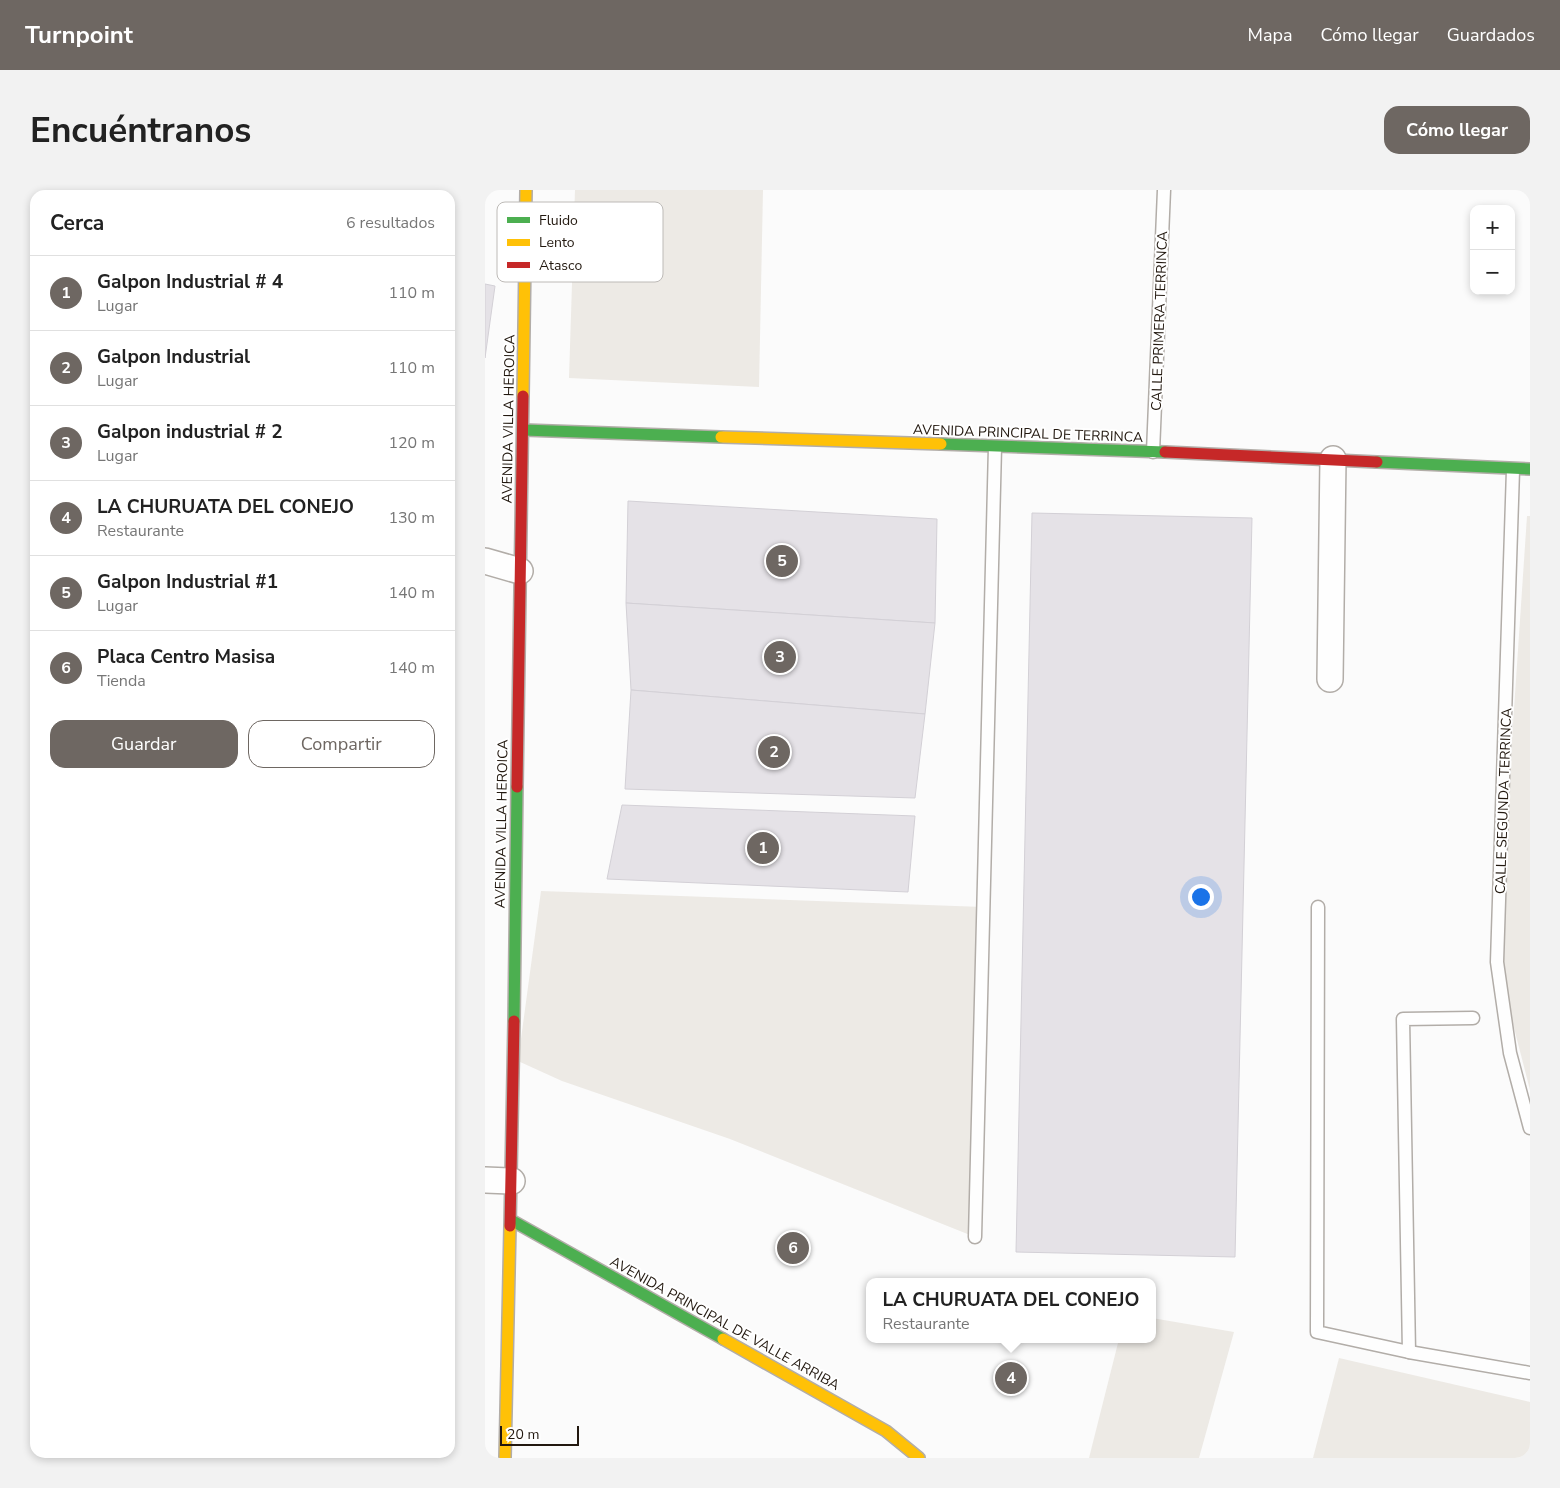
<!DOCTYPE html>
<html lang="es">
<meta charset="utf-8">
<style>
:root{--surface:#fff;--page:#f2f2f2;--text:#222;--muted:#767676;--line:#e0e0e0;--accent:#6e6762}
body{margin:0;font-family:"Nunito Sans",sans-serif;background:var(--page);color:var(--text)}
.controls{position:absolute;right:15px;top:15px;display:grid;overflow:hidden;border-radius:10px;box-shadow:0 2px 8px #0003}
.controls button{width:45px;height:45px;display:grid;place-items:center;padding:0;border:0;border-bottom:1px solid var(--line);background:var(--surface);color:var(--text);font:25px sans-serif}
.scale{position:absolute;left:15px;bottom:12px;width:79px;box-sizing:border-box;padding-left:5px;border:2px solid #22180f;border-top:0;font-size:14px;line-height:18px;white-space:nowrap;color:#22180f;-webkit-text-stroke:4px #fff;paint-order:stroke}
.you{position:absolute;left:715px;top:706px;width:18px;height:18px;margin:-12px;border:4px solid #fff;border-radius:50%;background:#1a73e8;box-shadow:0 0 0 8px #1a73e833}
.badge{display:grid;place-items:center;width:32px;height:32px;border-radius:50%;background:var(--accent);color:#fff;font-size:16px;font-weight:700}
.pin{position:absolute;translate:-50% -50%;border:2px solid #fff;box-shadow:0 1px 5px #0006}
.popup{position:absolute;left:381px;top:1088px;width:290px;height:65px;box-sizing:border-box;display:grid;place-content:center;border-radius:10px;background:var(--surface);filter:drop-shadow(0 1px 4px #0005);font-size:16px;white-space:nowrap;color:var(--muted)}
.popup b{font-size:19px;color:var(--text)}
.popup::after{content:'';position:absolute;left:50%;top:100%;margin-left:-10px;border:10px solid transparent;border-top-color:var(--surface)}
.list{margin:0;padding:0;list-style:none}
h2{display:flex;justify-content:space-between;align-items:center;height:65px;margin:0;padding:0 20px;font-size:21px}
h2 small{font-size:16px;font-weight:400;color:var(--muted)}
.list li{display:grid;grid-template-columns:32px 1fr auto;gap:15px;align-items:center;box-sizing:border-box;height:75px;padding:0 20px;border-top:1px solid var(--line)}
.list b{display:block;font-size:19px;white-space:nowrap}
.list p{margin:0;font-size:16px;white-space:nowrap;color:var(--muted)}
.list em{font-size:16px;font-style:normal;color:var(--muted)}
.actions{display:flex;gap:10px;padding:15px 20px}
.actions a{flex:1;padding:11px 0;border:1px solid var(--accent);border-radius:15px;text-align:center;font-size:18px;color:var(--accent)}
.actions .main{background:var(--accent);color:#fff}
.map{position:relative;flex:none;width:1045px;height:1268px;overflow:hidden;border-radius:15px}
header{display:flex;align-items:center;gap:30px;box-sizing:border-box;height:70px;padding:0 25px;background:var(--accent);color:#fff}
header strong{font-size:24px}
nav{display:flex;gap:28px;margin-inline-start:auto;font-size:18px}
.intro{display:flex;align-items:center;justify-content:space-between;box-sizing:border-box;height:120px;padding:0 30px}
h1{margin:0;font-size:35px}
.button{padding:12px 22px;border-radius:15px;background:var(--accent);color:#fff;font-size:18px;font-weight:700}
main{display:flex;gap:30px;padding:0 30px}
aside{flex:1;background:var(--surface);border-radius:15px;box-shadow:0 2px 8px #0003}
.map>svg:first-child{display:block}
.built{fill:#edeae5}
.building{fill:#e5e2e7;stroke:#d3d0d6}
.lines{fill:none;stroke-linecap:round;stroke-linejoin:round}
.lane-casing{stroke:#b2ada8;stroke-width:15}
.street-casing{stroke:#b2ada8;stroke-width:28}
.fast-casing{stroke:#b2ada8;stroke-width:14}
.slow-casing{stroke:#b2ada8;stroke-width:14}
.jam-casing{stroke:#b2ada8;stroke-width:14}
.lane{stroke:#fefefe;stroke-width:12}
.street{stroke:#fefefe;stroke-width:25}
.fast{stroke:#4caf50;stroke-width:11}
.slow{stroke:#ffc107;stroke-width:11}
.jam{stroke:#c62828;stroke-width:11}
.labels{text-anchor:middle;stroke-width:4;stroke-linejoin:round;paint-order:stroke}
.street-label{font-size:14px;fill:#22180f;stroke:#fff}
.key{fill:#fff;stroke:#bdbab7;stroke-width:1}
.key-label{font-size:14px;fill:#22180f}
</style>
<header>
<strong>Turnpoint</strong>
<nav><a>Mapa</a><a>Cómo llegar</a><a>Guardados</a></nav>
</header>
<div class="intro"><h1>Encuéntranos</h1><a class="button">Cómo llegar</a></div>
<main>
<aside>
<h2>Cerca<small>6 resultados</small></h2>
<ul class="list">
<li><span class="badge">1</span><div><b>Galpon Industrial # 4</b><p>Lugar</p></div><em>110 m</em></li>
<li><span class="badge">2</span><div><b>Galpon Industrial</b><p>Lugar</p></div><em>110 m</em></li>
<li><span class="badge">3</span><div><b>Galpon industrial # 2</b><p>Lugar</p></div><em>120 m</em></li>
<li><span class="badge">4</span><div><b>LA CHURUATA DEL CONEJO</b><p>Restaurante</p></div><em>130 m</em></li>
<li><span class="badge">5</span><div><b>Galpon Industrial #1</b><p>Lugar</p></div><em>140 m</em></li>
<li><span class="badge">6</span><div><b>Placa Centro Masisa</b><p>Tienda</p></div><em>140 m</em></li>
</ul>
<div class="actions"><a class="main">Guardar</a><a>Compartir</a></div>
</aside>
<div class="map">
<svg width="1045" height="1268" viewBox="0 0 1045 1268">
<rect width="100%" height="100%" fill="#fbfbfb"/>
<g class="built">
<path d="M90,0h188l-4,197 -190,-9z"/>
<path d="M1042,326h3v574l-33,-128z"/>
<path d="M56,701l442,16 -8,330 -245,-98 -168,-58 -44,-20z"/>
<path d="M667,1128l82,14 -35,126h-110l30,-119h33z"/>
<path d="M854,1168l191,44v56h-217z"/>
</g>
<g class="building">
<path d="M0,94l10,2 -10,72z"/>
<path d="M143,311l309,18 -2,104 -309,-20z"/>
<path d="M547,323l220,5 -17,739 -219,-5z"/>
<path d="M141,413l309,20 -10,91 -294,-24z"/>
<path d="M146,500l294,24 -10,84 -290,-9z"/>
<path d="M137,615l293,11 -7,76 -301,-13z"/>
</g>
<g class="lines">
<defs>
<g id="lane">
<path d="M668,262l11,-262"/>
<path d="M1028,280l-16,492 13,91 20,75"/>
<path d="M833,717l-1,425 92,20 121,21"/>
<path d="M490,1047l20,-790"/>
<path d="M924,1162l-6,-333 70,-1"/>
</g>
<g id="street">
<path d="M0,371l35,10"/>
<path d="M845,489l3,-220"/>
<path d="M0,990l27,1"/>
</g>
<g id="fast">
<path d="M39,240l197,7"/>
<path d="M456,254l224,8"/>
<path d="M892,272l153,7"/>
<path d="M29,831l3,-234"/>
<path d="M26,1030l212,119"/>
</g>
<g id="slow">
<path d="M38,206l3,-206"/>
<path d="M236,247l220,7"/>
<path d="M238,1149l163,92 33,27"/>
<path d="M20,1268l5,-232"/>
</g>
<g id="jam">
<path d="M680,262l212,10"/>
<path d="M32,597l6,-391"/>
<path d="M25,1036l4,-205"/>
</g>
</defs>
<use href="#lane" class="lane-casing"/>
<use href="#street" class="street-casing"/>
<use href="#fast" class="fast-casing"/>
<use href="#slow" class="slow-casing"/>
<use href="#jam" class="jam-casing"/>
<use href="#lane" class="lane"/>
<use href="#street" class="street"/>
<use href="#fast" class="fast"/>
<use href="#slow" class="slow"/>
<use href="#jam" class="jam"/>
</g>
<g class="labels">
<g class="street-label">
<text transform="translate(674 131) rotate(-88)" y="5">CALLE PRIMERA TERRINCA</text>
<text transform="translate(23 229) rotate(-89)" y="5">AVENIDA VILLA HEROICA</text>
<text transform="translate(543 243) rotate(2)" y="5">AVENIDA PRINCIPAL DE TERRINCA</text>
<text transform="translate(1018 611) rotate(-88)" y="5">CALLE SEGUNDA TERRINCA</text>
<text transform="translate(16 634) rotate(-89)" y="5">AVENIDA VILLA HEROICA</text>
<text transform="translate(240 1133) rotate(29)" y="5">AVENIDA PRINCIPAL DE VALLE ARRIBA</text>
</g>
</g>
<rect x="12" y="12" width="166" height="80" rx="8" class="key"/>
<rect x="22" y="27" width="23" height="6" fill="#4caf50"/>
<rect x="22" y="49" width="23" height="7" fill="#ffc107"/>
<rect x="22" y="72" width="23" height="6" fill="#c62828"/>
<g class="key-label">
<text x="54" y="35">Fluido</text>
<text x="54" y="57">Lento</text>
<text x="54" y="80">Atasco</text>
</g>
</svg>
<div class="controls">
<button>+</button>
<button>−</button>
</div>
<div class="scale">20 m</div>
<div class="you"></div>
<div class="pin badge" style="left:278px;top:658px">1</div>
<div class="pin badge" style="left:289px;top:562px">2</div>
<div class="pin badge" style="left:295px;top:467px">3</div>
<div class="pin badge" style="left:526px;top:1188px">4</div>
<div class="popup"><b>LA CHURUATA DEL CONEJO</b>Restaurante</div>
<div class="pin badge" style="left:297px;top:371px">5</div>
<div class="pin badge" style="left:308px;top:1058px">6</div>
</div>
</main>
